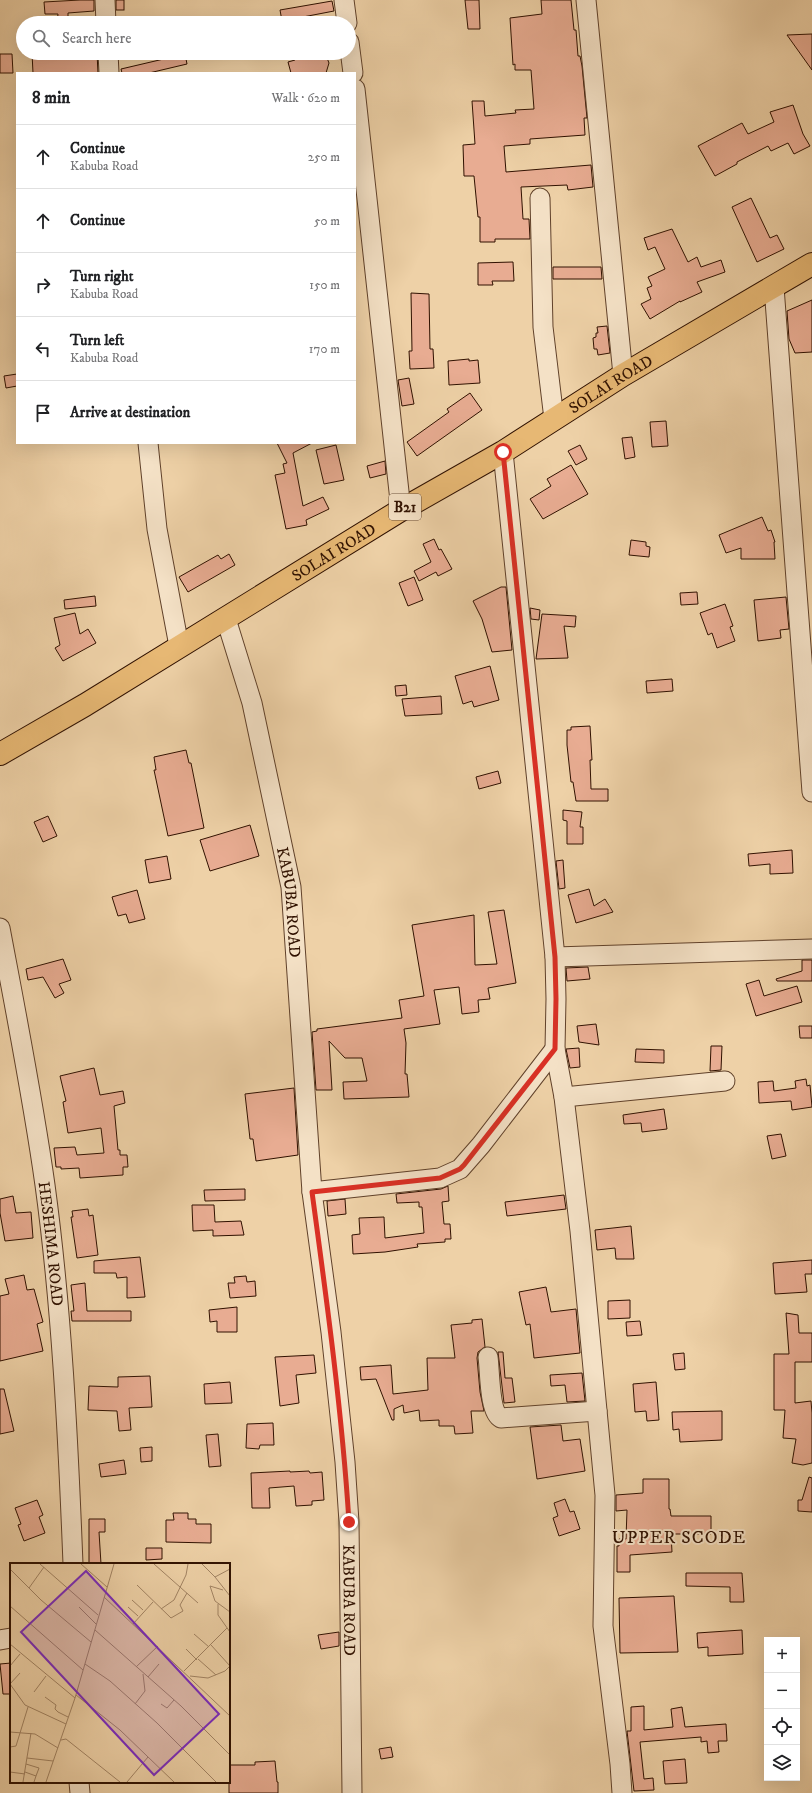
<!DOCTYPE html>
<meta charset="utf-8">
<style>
:root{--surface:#fff;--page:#f2f2f2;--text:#202124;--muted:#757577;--line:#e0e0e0}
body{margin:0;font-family:"IM FELL DW Pica",serif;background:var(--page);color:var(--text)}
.controls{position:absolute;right:12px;bottom:12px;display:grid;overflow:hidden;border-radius:0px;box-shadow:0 4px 16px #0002}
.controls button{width:36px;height:36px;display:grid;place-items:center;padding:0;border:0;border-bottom:1px solid var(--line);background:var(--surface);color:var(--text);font:20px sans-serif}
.stop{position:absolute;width:12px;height:12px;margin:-9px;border:3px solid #d93025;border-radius:50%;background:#fff}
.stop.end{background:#d93025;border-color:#fff;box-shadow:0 1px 4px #0008}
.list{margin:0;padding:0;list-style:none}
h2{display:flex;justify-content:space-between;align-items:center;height:52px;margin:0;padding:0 16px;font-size:17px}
h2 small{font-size:13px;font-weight:400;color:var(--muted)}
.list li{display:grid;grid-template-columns:26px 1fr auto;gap:12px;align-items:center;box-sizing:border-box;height:64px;padding:0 16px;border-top:1px solid var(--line)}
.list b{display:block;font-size:15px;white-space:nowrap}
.list p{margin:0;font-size:13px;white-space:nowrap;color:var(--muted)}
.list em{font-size:13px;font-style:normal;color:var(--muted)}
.icon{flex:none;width:22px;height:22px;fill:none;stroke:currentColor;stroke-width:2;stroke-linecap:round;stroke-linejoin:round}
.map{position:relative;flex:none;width:812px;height:1793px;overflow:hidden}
.search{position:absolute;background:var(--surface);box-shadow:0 4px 16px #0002;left:16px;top:16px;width:340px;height:44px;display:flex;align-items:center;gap:10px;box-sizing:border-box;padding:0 14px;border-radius:22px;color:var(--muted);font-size:15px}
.panel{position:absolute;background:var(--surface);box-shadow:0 4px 16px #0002;left:16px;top:72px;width:340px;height:372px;border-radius:0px}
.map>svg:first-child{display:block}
.building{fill:#e8ac92;stroke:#301100}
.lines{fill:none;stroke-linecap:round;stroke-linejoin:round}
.minor-casing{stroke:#60412a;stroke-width:21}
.highway-casing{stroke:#301100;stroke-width:24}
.minor{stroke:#f4e1c6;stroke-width:19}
.highway{stroke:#e7b874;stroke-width:22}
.route{stroke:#d93025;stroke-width:5}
.labels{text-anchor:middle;stroke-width:4;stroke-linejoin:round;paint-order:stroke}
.shield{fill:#f4e1c6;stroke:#6b4f3b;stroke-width:1}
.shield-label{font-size:15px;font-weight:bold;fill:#301100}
.street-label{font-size:16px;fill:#301100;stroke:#f4e1c6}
.quarter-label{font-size:18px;letter-spacing:1px;fill:#301100;stroke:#f4e1c6}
.inset-road{fill:none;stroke:#a28464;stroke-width:1}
.view{fill:#7b2cbf;fill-opacity:0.15;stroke:#7b2cbf;stroke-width:2}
.inset-edge{fill:none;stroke:#301100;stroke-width:2}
</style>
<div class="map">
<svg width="812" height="1793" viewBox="0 0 812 1793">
<rect width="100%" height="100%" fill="#eed1a7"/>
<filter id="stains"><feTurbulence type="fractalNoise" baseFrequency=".005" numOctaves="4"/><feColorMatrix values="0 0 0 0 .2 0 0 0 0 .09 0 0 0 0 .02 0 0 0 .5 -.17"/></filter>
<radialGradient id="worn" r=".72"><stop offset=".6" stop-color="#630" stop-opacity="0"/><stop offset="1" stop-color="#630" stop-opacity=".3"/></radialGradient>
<g class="building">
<path d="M80,0h14v11l-26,2v10h-11l1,-9h-13l-1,-12z"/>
<rect x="116" y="0" width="8" height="10"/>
<path d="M465,0h14l1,29h-12z"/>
<path d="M541,0h30l3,30h2l2,26h2l2,10 5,52h-3l1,17 -55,4v5l-26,2 2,26 85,-7 2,22 -25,3 -1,-5 -46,2 2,32h6l1,20h-35v3h-15v-25h-2l-4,-41h-10l-1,-31 12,-1 -3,-43h12l1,15 31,-3 -1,-3 19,-1 -3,-39h-16v-6l-2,1 -3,-47 32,-4z"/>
<path d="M332,1l2,10 -52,10 -2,-11z"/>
<path d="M812,34v36l-25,-35z"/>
<path d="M32,53h65l1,20h-65z"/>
<path d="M299,53h26l4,10 -3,10h-35l-3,-11 7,-2z"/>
<path d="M0,54h12l1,19h-13z"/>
<path d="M185,54l2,10 -38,9h-27l-1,-4z"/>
<path d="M793,105l10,29 7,12 -16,8 -6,-11 -17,8 -3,-5 -31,16v2l-22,12 -17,-30 44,-23 6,11 26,-12 -4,-10z"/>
<path d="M751,198l19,40 7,-3 7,14 -27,13 -25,-55z"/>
<path d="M672,229l16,33 9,-5 4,10 20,-7 4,12 -28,10 5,10 -22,10v-1l-30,18 -9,-15 10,-5 -4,-11 5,-2 -4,-9 17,-8 -10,-22 -7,3 -4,-12z"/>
<path d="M513,262l1,19h-22l1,4h-15v-22z"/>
<path d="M553,267h48l1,12h-49z"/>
<path d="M411,293l18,1 1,55h3l1,19 -24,1 -1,-18h3z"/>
<path d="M812,300v52l-17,1 -6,-14 -2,-28z"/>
<path d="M607,326l3,27 -12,2 -1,-6h-3l-1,-11 3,-1v-4h2l-1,-6z"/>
<path d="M469,359v2l9,-1 2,23 -31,2 -1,-24z"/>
<path d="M17,374v12l-11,2 -2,-12z"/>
<path d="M409,378l5,26 -12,2 -4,-26z"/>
<path d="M470,393l12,17 -65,46 -10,-14 42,-30 -2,-3z"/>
<path d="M666,421l2,25 -16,1 -2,-25z"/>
<path d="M632,437l3,20 -10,2 -3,-21z"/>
<path d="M277,443h35l-19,10 10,53 20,-9 6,12 -23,11 1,5 -21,4 -11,-54 10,-2 -2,-9 4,-1z"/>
<path d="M336,445l8,35 -20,4 -8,-34z"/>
<path d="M580,445l7,14 -11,6 -8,-14z"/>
<path d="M385,461l1,13 -16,4 -3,-12z"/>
<path d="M571,465l17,29 -45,25 -13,-20 21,-13 -4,-7z"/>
<path d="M762,517l6,14 3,-1 4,12h-1l1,17h-34v-11l-15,5 -7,-18z"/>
<path d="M434,539l5,11 2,-1 11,20 -14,7 -2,-4 -17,9 -5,-10 17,-9 -8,-18z"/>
<path d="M631,540l15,2v4l4,1 -1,10 -20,-2z"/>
<path d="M229,554l6,11 -47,27 -9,-15 39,-22 3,4z"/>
<path d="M414,577l9,23 -15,6 -9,-23z"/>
<path d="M501,587h5l6,63 -20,2 -10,-33 -9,-18z"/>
<path d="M697,592l1,12 -17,1 -1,-12z"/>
<path d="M95,596l1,10 -31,3 -1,-9z"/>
<path d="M786,597l3,32 -9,1 1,8 -23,3 -4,-41z"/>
<path d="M725,604l8,22 -3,1 5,14 -18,7 -5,-15 -4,2 -8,-22z"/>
<path d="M530,608l10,2 -1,10 -8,-1z"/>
<path d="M75,613l5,21 8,-5 8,14 -33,18 -8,-13 5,-3 -6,-27z"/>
<path d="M542,614l34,2 -1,11 -11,-1 4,32 -32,1z"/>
<path d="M490,666l9,34 -25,7 -2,-6 -9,3 -8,-28z"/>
<path d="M672,679l1,12 -26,2 -1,-12z"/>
<path d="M406,685l1,10 -11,1 -1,-10z"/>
<path d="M441,696l1,18 -37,2 -3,-17z"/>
<path d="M590,726l2,34h-2l1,29h17v12h-32l-3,-19h-2l-4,-37v-15h4v-3z"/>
<path d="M186,750l3,13h2l13,65 -36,8 -14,-66h2l-2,-13z"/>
<path d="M498,771l3,12 -22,6 -3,-12z"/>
<path d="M563,810l19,2 -2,15h3v17h-16v-23l-4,-1z"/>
<path d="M48,816l9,20 -14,6 -9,-20z"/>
<path d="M250,825l9,31 -49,15 -10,-31z"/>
<path d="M792,850l1,23 -23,1v-10l-21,2 -1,-12z"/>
<path d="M167,856l4,23 -22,4 -4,-23z"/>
<path d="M563,860l2,28 -6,1 -3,-28z"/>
<path d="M589,889l5,17 11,-7 8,13 -37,11 -8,-28z"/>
<path d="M137,890l8,29 -16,4 -3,-9 -8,2 -6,-19z"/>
<path d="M504,910l12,73 -28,5 2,11 -12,1 1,12 -17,2 -3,-27 -25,3 6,34 -36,5 2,14 -1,31h2l2,23 -65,2 -1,-17 24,-1 -5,-23h-17l-16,-17 3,49h-16l-4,-58 5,-1v-2l85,-11 -3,-18 25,-4 -12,-71 62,-10 1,50 22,-1 -9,-52z"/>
<path d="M63,959l8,21 -12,4 5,9 -9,5 -12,-21 -15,3 -2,-11z"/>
<path d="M802,960h10v21h-35l-1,-2 26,-8z"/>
<path d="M588,967l2,12 -23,2 -1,-13z"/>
<path d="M759,980l5,16 33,-10 5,16 -46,14 -10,-32z"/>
<path d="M596,1024l3,21 -20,-3 -2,-16z"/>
<path d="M799,1026h13v12h-12z"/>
<path d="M711,1046h11l-1,24 -11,1z"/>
<path d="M579,1048l1,19 -10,1 -4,-19z"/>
<path d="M636,1049l28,1v13l-29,-1z"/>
<path d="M94,1068l6,27 23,-4 2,12 -11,3 4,44h2v5h7l1,12h-5v8l-43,3 -1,-10 -18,1v-2h-5l-2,-19 21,-1 2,8 27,-2 -3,-25 -33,5 -5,-31 3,-1 -6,-25z"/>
<path d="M806,1079l1,7 3,-1 2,22 -20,3 -1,-9 -32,2 -1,-21 15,-1 1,10 22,-3 -1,-7z"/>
<path d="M294,1088l4,67 -42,6 -3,-22h-3l-5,-45z"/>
<path d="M664,1109l3,20 -25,3 -1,-9 -17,1 -1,-9z"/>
<path d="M781,1134l5,22 -14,3 -5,-23z"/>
<path d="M448,1186l1,15 -7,1 2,22h6l1,15h-6v3l-28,2 1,3 -33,5 -32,2 -1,-19 8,-1 -1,-16 25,-1 1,21 39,-5 -2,-26h-3v-5l-22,1 -1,-9 45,-5z"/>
<path d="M245,1189v11l-40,1 -1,-11z"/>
<path d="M564,1195l2,14 -59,7 -2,-14z"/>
<path d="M13,1196l3,17 15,-1 2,26 -28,3 -5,-28v-14z"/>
<path d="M345,1199l1,15 -18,2 -1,-15z"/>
<path d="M192,1205h22l1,17 26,-1 3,14 -31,1v-6l-20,1z"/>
<path d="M88,1209l1,7 4,-1 5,40 -21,3 -6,-41h2l-1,-6z"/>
<path d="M631,1226l3,33h-18l-1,-11 -18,2 -2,-20z"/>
<path d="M140,1257l5,40 -18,1v-21l-10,1 -1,-5h-22v-12z"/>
<path d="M812,1260v14h-7l2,18 -32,2 -2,-31z"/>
<path d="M24,1275l3,15 7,-1 9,33 -6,2 6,27 -43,10v-65l9,-2 -4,-15z"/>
<path d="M246,1276l1,6 8,-1 1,15 -26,2 -2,-15h7l-1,-6z"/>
<path d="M85,1283l2,28h44v10h-59l-1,-10h3l-3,-26z"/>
<path d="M546,1287l5,25 25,-3 4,44 -46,5 -4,-34 -4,1 -7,-33z"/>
<path d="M630,1300v18l-22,1v-18z"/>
<path d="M237,1307v25h-20v-11l-7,1 -1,-12z"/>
<path d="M786,1313l12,2 1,18h13v29h-17v41l16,-2 1,12v50l-9,2 -11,-2 4,-24 -13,-1 2,-28h-11v-56h15z"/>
<path d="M482,1319l3,28 -7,5 -1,6 3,34 4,19h-13l2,22 -18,1 -1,-8h-15v-6l-19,1 -1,-11 -15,3 -1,-8 -9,4v11h-2l-16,-41 -15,1 -1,-13 31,-2 2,29 35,-4 -1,-32h28l-4,-33 21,-2v-3z"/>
<path d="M640,1321l2,14 -15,1 -1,-14z"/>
<path d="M498,1352h5l2,26h7l3,24 -11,1z"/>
<path d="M684,1353l1,16 -10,1 -2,-16z"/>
<path d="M314,1355l2,18 -20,2 3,28 -19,3 -5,-49z"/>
<path d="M582,1373l3,28 -18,1 -2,-17 -14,1 -1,-11z"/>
<path d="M150,1376l2,31 -23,1 2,22 -12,1 -2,-20 -29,-1 1,-24 29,1v-10z"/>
<path d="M230,1382l2,21 -27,1 -1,-20z"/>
<path d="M656,1382l3,38 -12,1 -1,-10 -11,1 -2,-28z"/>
<path d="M0,1389h4l10,42 -14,3z"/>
<path d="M722,1411v29l-42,2 -1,-13 -6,1 -1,-18z"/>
<path d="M273,1423l1,22h-14l-1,4 -13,-1 1,-24z"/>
<path d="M561,1425l2,16 17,-2 5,32 -48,8 -7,-52z"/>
<path d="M218,1434l3,32 -12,1 -3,-32z"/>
<path d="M152,1447v14l-11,1 -1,-14z"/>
<path d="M124,1460l2,14 -25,3 -2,-13z"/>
<path d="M290,1471v1l19,-1 1,2 12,-1 2,28 -12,1v4l-16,1 -2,-20 -25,2 1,20h-18l-1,-35z"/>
<path d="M809,1477l3,1v34l-14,-1v-11h4z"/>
<path d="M643,1479h26v30h1l1,7h40v18h-40l1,18 -42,3v17h-13v-26h2v-7h7l1,-29 -11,1v-16l27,-2z"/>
<path d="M565,1499l5,13 4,-1 6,18 -21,7 -6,-18 5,-2 -4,-13z"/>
<path d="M37,1500l6,15 -4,2 6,16 -21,8 -6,-16 3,-1 -6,-16z"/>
<path d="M173,1513h15v6h8v5h15v19l-45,-1v-22h8z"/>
<path d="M89,1519h16v13h-6l2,32h-12z"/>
<path d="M146,1548h16v11l-16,1z"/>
<path d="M686,1573h56l2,29h-14v-15l-44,-1z"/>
<path d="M674,1596l4,56 -58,1 -1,-55z"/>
<path d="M742,1630l1,24 -35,2v-9l-10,1 -1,-15z"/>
<path d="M339,1632v14l-18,3 -3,-14z"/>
<path d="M11,1663v31h-8l-3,-30z"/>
<path d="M644,1706v24l29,-3 -2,-18 11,-2 3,20 41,-3 1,17h-9l1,11 -11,1 -1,-12 -6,1v-5l-61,5 4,37 9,-1 1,12 -20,1 -7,-60h4v-24z"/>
<path d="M391,1747l2,10 -12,2 -2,-10z"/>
<path d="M685,1759l2,24 -22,1 -2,-23z"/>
<path d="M275,1761l2,21h1v11h-49v-28h26v-3z"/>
</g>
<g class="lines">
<defs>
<g id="minor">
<path d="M105,0l1,23"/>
<path d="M344,0l3,23"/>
<path d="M586,0l37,375"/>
<path d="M349,42l4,31"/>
<path d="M108,53l1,20"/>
<path d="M355,89l46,421"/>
<path d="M540,198l3,129 11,92"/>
<path d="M774,287l38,505"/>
<path d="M148,443l9,86 22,117"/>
<path d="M503,452l52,505 1,42 -1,50 9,48 16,134 25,264 -2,131 17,138 2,29"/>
<path id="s1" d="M226,619l26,84 39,184 21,305 19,140 14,130 4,60 3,271"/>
<path id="s2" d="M0,928c16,85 33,171 45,257 17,125 23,252 28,379"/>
<path d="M555,957l257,-8"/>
<path d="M564,1097l161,-16"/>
<path d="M312,1192l128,-14 20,-9 21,-24 74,-96"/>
<path d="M488,1357c2,13 1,55 13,61l96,-7"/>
<path d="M0,1640l11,-2"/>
<path d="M79,1782l1,11"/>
</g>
<g id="highway">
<path id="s3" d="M0,754l85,-49 316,-195 102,-58 120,-77 189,-111"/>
</g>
</defs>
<use href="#minor" class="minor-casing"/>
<use href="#highway" class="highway-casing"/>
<use href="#minor" class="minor"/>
<use href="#highway" class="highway"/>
</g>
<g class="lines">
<path class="route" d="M349,1522c-7,-110 -22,-220 -37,-330l128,-14 20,-9 4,-4 91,-116 1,-50 -1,-42 -52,-505"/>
</g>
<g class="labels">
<rect class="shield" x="389" y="494" width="32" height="26" rx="3"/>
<g class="shield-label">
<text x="405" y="512">B21</text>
</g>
<g class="street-label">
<text dy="6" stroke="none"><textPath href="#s3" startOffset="714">SOLAI ROAD</textPath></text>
<text dy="6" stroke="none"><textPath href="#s3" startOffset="390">SOLAI ROAD</textPath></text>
<text dy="6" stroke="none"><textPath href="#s1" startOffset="291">KABUBA ROAD</textPath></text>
<text dy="6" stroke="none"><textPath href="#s2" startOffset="320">HESHIMA ROAD</textPath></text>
<text dy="6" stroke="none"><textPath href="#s1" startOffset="992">KABUBA ROAD</textPath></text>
</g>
<g class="quarter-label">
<text x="679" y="1543">UPPER SCODE</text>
</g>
</g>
<g transform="translate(10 1563)">
<rect width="220" height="220" fill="#eed1a7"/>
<path class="inset-road" d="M30,1l58,51M71,1l26,23M144,1l44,39M192,1l13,13 15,-8M0,6l31,31 50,42M205,14l15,19M127,22l34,33 12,-7 -3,-6 7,-12M19,25l15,-21M213,27l-13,-4 5,15 15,11M94,34l126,119M122,37l11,10M208,41v11l12,17M0,43l73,64M69,44l17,17M118,44l10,9M151,46l13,-9 12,-25 2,-11M123,61l20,-22M85,67l86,76 49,49M184,71l15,13M0,81l65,54M201,82l19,21M176,86l11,11M188,96l18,16M75,101l25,17 47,42 59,59M0,103l10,-12M126,104l22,-21M174,108l43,-43M180,113l18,2 17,-7 5,-5M138,114l11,-13M0,121l15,21 41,19M0,121l10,-11M24,129l12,-16M66,132l44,35 54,52M35,134l11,8 -1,4 3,3 10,5M125,141l10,-13 -2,-17M151,141l6,4 7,-8M0,169l25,2 23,14M51,177l5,-1 54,43M0,184l6,-1 12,-39M17,195l26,3M16,201l13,4 -3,8M0,209l15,2M15,209l11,4 -2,6M13,219l8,-49M36,219l29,-84 39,-134M117,219l21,-25"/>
<path class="view" d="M76,8l133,143 -65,61 -133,-143z"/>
<rect width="220" height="220" class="inset-edge"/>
</g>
<rect width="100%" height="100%" filter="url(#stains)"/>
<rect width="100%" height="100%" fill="url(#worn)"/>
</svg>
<div class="controls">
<button>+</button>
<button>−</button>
<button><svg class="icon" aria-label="locate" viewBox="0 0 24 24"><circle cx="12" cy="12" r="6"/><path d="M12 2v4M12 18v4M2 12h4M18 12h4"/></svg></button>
<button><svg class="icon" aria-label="layers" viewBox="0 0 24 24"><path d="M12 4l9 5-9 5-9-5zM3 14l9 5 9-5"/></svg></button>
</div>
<div class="stop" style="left:503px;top:452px"></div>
<div class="stop end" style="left:349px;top:1522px"></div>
<div class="search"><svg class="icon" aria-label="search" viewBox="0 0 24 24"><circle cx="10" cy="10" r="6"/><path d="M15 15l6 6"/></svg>Search here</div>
<section class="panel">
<h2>8 min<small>Walk · 620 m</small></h2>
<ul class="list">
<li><svg class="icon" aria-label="ahead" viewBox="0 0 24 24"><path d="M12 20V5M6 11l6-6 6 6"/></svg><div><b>Continue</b><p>Kabuba Road</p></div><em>250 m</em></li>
<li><svg class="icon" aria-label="ahead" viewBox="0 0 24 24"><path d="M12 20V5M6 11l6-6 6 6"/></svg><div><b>Continue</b></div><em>50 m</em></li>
<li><svg class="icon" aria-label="right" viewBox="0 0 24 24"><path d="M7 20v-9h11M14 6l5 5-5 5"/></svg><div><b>Turn right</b><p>Kabuba Road</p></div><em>150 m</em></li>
<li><svg class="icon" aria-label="left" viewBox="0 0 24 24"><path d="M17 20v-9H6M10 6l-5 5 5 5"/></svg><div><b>Turn left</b><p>Kabuba Road</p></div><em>170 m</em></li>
<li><svg class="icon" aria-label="arrive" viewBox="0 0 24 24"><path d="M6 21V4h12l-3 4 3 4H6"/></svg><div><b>Arrive at destination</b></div></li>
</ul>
</section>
</div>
